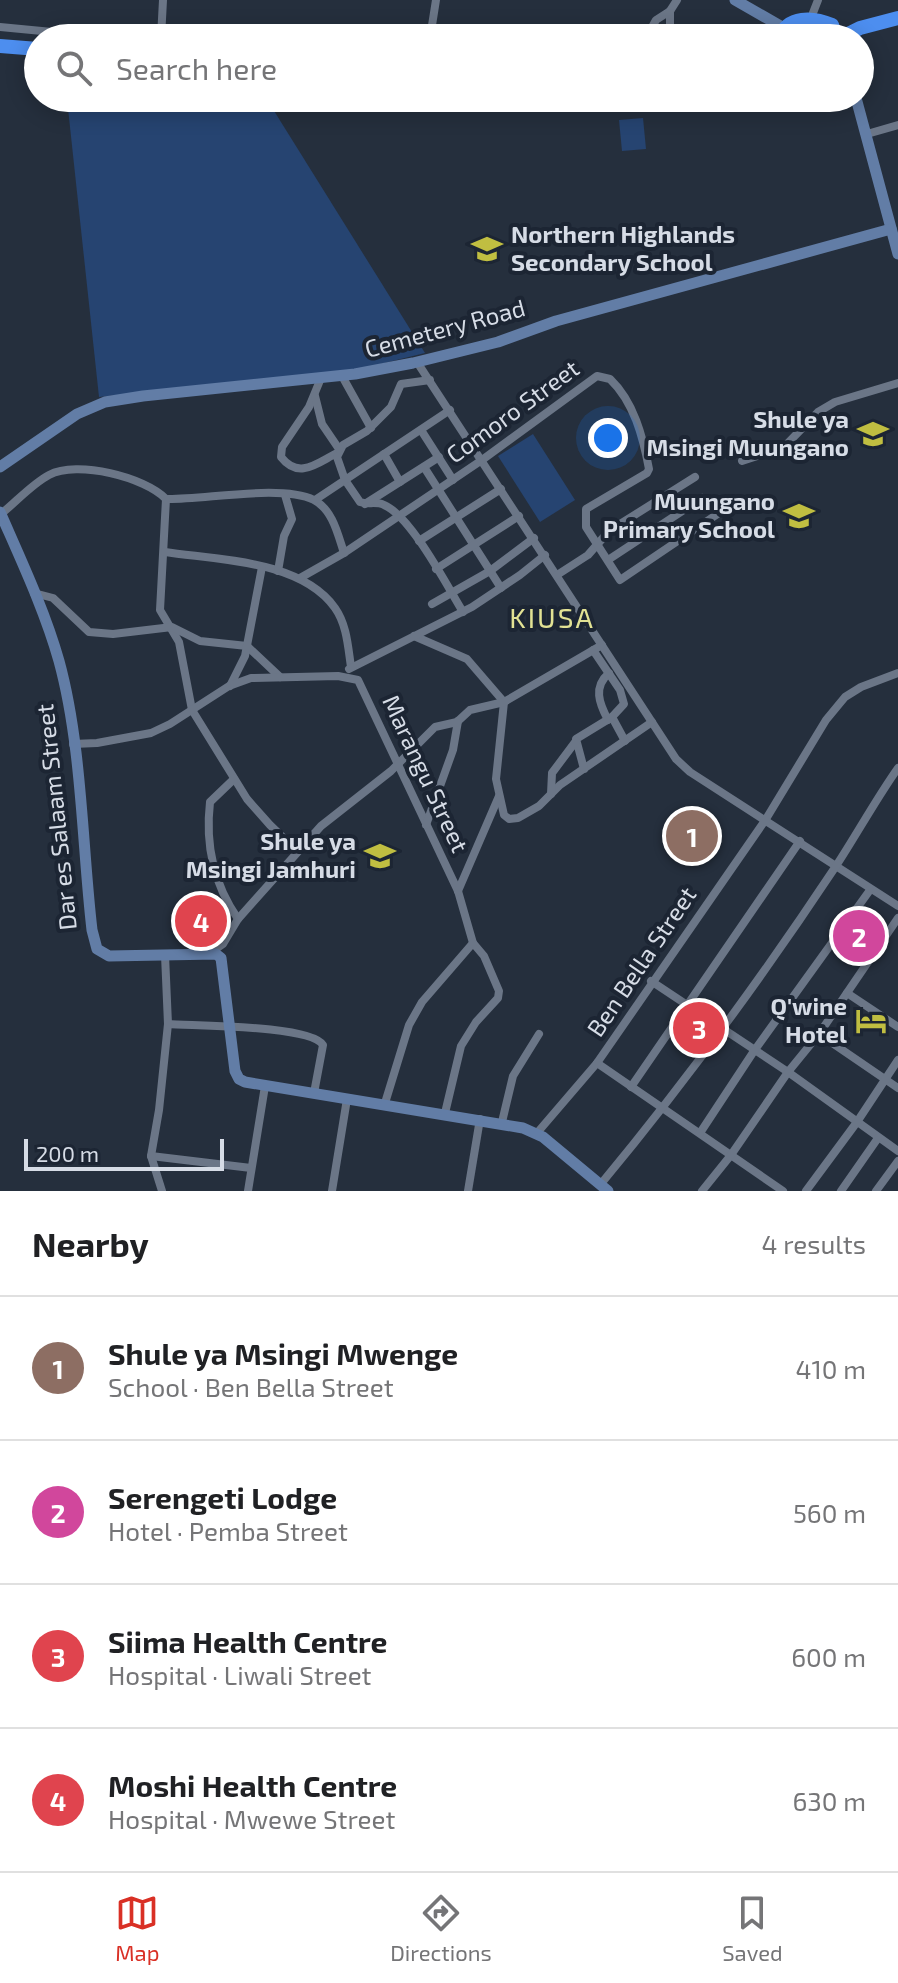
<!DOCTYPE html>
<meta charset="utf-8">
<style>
:root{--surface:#fff;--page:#f6f6f6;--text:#202124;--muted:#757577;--line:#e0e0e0;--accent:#d93025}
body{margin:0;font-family:"Exo 2",sans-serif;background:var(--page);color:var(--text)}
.scale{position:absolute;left:24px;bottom:20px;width:200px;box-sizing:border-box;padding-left:8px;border:4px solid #d6dce6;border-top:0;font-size:22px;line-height:28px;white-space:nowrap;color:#d6dce6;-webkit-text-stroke:6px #1c2533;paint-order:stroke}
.you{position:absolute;left:608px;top:438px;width:28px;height:28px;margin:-20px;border:6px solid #fff;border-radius:50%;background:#1a73e8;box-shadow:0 0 0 12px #1a73e833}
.badge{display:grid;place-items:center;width:52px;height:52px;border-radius:50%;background:var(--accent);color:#fff;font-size:26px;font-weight:700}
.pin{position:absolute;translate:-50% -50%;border:4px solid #fff;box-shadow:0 2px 8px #0006}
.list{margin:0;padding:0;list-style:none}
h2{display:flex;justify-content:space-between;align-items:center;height:104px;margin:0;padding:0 32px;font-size:34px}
h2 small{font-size:26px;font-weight:400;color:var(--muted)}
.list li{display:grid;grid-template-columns:52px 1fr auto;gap:24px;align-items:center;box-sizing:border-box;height:144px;padding:0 32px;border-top:2px solid var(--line)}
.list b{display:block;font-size:30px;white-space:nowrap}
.list p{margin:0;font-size:26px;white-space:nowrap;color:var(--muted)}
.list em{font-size:26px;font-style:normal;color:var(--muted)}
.icon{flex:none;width:44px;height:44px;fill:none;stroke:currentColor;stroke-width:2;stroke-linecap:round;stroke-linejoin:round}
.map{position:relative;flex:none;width:898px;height:1191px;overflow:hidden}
.search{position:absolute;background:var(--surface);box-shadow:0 4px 20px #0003;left:24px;right:24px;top:24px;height:88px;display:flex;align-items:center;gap:20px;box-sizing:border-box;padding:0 28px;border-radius:44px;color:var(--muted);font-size:30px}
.sheet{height:680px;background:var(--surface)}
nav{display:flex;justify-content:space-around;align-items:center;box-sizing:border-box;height:112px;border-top:2px solid var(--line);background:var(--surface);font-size:22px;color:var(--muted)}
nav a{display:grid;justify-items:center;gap:4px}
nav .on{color:var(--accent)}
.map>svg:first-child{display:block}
.green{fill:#264471}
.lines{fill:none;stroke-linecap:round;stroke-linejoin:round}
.street{stroke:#6b7687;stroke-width:8}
.secondary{stroke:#627da6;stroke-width:11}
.highway{stroke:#4d8eef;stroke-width:14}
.labels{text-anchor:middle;stroke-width:8;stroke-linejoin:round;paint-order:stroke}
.poi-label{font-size:24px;font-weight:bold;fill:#d6dce6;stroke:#1c2533;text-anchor:end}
.street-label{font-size:24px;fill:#d6dce6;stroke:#1c2533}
.quarter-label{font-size:28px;letter-spacing:2px;fill:#e2e294;stroke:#1c2533}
</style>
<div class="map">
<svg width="898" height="1191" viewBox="0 0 898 1191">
<rect width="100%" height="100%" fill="#252f3d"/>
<g class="green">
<path d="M83,98h183l159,255 -69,17 -257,27 -32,-298z"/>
<path d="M643,118l3,31 -24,2 -3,-31z"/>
<path d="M533,434l42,66 -35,22 -42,-66z"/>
</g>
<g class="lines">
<g class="street">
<path d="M811,18l7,-18"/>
<path d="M0,27l115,11"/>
<path d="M161,38l2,-38"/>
<path d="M430,38l6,-38"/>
<path d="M646,38l10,-18 14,-9"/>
<path d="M670,38v-27l7,-11"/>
<path d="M867,134l31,-9"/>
<path d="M417,362l259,397 14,13 208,134"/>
<path d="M342,376l29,52"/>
<path d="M321,378l-12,29 -27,40 -1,10c18,23 36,6 56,-4"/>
<path d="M430,380l-29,4 -10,23 -24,24 -24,14 -6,12 8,23 15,22c8,3 16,-1 24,3 27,11 63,81 79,107"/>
<path d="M315,396l7,28 17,25"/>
<path d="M421,430l32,50"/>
<path d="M384,454l16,28"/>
<path d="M742,461l42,-14 34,-35 17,-10 63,-19"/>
<path d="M424,467l77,121"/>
<path d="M166,499c38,1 115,-15 148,1 19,10 24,35 30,53"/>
<path d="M315,500l135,-90"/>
<path d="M365,504l74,-47"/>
<path d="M1,514c15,-12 31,-30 48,-39 28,-15 96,2 117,24l-6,111 19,32 13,68 55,89 23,26 27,26"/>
<path d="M419,541l82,-52"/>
<path d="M165,552c53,8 136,8 170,56 12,17 13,39 16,59"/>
<path d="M608,560l94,-62"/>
<path d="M436,569l83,-53"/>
<path d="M278,571l6,-35 8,-17 -7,-24"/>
<path d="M557,575l31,-20 21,-24 86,-54"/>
<path d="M300,578l44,-25 138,-93 115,-84 13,3c24,23 33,58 39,90l-2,4 -61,36v18l34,53 105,-71"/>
<path d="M34,593l19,5 36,34 24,2 59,-7 28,14 47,5 33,31"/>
<path d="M432,604l58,-33 44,-33"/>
<path d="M414,636l53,23 37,43 -8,77 8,36 5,4 9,-1 21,-12 21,-21 92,-63"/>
<path d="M349,669l123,-62 48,-32 25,-20"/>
<path d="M230,686l15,-30 17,-89"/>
<path d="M612,717l13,24"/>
<path d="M608,720c-9,-17 -15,-33 1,-47"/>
<path d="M73,744l24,-1 54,-10 19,-9 59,-38 22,-8 87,-2 20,4 100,211 15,52 11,13 15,35 -1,7 -22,24 -15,24 -16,67"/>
<path d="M584,769l-8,-30 36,-22 12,-13 -4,-14 -27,-40"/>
<path d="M234,779l-24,23c-5,43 3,81 28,117"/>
<path d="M551,794l1,-21 24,-32"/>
<path d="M426,825l27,-75 5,-29"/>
<path d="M458,891l41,-95"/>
<path d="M210,953l13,-9 15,-25 83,-93 70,-55 44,-44 22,-5 13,-12 34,-8 98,-57"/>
<path d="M651,981l137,91 110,79"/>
<path d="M847,993l51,34"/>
<path d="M168,1024c27,2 143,1 155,21l-9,48"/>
<path d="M819,1034l79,54"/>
<path d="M597,1063l186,128"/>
<path d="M631,1087l169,-246"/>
<path d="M385,1103l24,-78 13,-23 51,-59"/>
<path d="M502,1122l11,-46 26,-42"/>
<path d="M537,1133l60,-70 169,-244 60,-99 19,-23 16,-10 37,-14"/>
<path d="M700,1133l54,-82 116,-161"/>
<path d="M151,1156l100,12"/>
<path d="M600,1185c84,-101 163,-209 236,-319 21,-32 40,-67 62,-98"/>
<path d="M162,1191l-11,-35 8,-46 9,-86 -3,-69"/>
<path d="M248,1191l17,-105"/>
<path d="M332,1191l15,-92"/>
<path d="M468,1191l12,-72"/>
<path d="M702,1191l29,-36 57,-83 31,-38 79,-116"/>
<path d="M806,1191l51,-69 41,-62"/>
<path d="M841,1191l37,-53"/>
<path d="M876,1191l22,-30"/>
</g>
<g class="secondary">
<path d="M735,0l49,28"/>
<path d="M856,98l42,156"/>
<path d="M0,467l77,-53 28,-12 38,-6 212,-22 58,-11 85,-21 58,-21 335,-92"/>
<path d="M0,512c21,48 45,99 59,149 23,84 23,183 33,269l5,19 12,7 107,-2 5,4 14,113 4,8 6,3 278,46 20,9 65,54"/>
</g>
<g class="highway">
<path d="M779,38c9,-23 34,-21 53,-13l5,13"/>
<path d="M840,38l20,-10 38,-10"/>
<path d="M0,46l38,3"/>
</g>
</g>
<defs>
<symbol id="school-bare" viewBox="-9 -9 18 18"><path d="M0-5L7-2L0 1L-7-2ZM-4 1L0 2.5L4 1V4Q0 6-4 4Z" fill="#c0be41" stroke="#1c2533" stroke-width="2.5" paint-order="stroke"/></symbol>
<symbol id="hotel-bare" viewBox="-9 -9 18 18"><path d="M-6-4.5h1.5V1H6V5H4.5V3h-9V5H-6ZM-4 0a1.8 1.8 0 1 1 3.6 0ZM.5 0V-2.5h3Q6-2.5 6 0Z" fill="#c0be41" stroke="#1c2533" stroke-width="2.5" paint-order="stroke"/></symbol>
</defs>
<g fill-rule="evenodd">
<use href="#school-bare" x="465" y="227" width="44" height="44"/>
<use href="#school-bare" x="851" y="412" width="44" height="44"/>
<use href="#school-bare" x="777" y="494" width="44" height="44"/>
<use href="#school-bare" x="358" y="834" width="44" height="44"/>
<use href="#hotel-bare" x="849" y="999" width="44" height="44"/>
</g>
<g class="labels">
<g class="poi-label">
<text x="511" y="243" text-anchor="start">Northern Highlands<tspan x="511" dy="28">Secondary School</tspan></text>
<text x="849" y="428">Shule ya<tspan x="849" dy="28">Msingi Muungano</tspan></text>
<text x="775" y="510">Muungano<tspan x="775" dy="28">Primary School</tspan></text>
<text x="356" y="850">Shule ya<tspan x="356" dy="28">Msingi Jamhuri</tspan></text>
<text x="847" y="1015">Q'wine<tspan x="847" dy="28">Hotel</tspan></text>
</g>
<g class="street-label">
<text transform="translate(445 329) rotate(-15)" y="8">Cemetery Road</text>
<text transform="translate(513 412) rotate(-36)" y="8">Comoro Street</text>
<text transform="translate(425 774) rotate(65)" y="8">Marangu Street</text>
<text transform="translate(57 817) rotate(-96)" y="8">Dar es Salaam Street</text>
<text transform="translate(642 962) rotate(-56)" y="8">Ben Bella Street</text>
</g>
<g class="quarter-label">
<text x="552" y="628">KIUSA</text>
</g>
</g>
</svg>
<div class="scale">200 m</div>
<div class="you"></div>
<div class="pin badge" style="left:692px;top:836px;background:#8d6e63">1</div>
<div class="pin badge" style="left:859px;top:936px;background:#d1479c">2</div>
<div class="pin badge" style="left:699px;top:1028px;background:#e0444e">3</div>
<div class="pin badge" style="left:201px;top:921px;background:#e0444e">4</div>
<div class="search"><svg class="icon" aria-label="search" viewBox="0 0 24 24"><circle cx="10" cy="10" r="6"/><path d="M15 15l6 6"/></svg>Search here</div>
</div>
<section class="sheet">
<h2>Nearby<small>4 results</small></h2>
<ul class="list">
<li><span class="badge" style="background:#8d6e63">1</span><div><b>Shule ya Msingi Mwenge</b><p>School · Ben Bella Street</p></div><em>410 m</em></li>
<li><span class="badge" style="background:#d1479c">2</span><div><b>Serengeti Lodge</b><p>Hotel · Pemba Street</p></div><em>560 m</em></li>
<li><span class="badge" style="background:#e0444e">3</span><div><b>Siima Health Centre</b><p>Hospital · Liwali Street</p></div><em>600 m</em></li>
<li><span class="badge" style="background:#e0444e">4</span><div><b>Moshi Health Centre</b><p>Hospital · Mwewe Street</p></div><em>630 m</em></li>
</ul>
</section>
<nav>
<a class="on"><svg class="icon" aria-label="map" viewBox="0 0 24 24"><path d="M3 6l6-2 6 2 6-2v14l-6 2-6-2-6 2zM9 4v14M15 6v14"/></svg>Map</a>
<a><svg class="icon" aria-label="directions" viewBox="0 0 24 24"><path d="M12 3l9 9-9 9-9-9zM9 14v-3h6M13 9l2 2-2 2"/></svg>Directions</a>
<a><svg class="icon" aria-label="saved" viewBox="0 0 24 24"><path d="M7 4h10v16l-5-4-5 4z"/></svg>Saved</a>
</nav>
